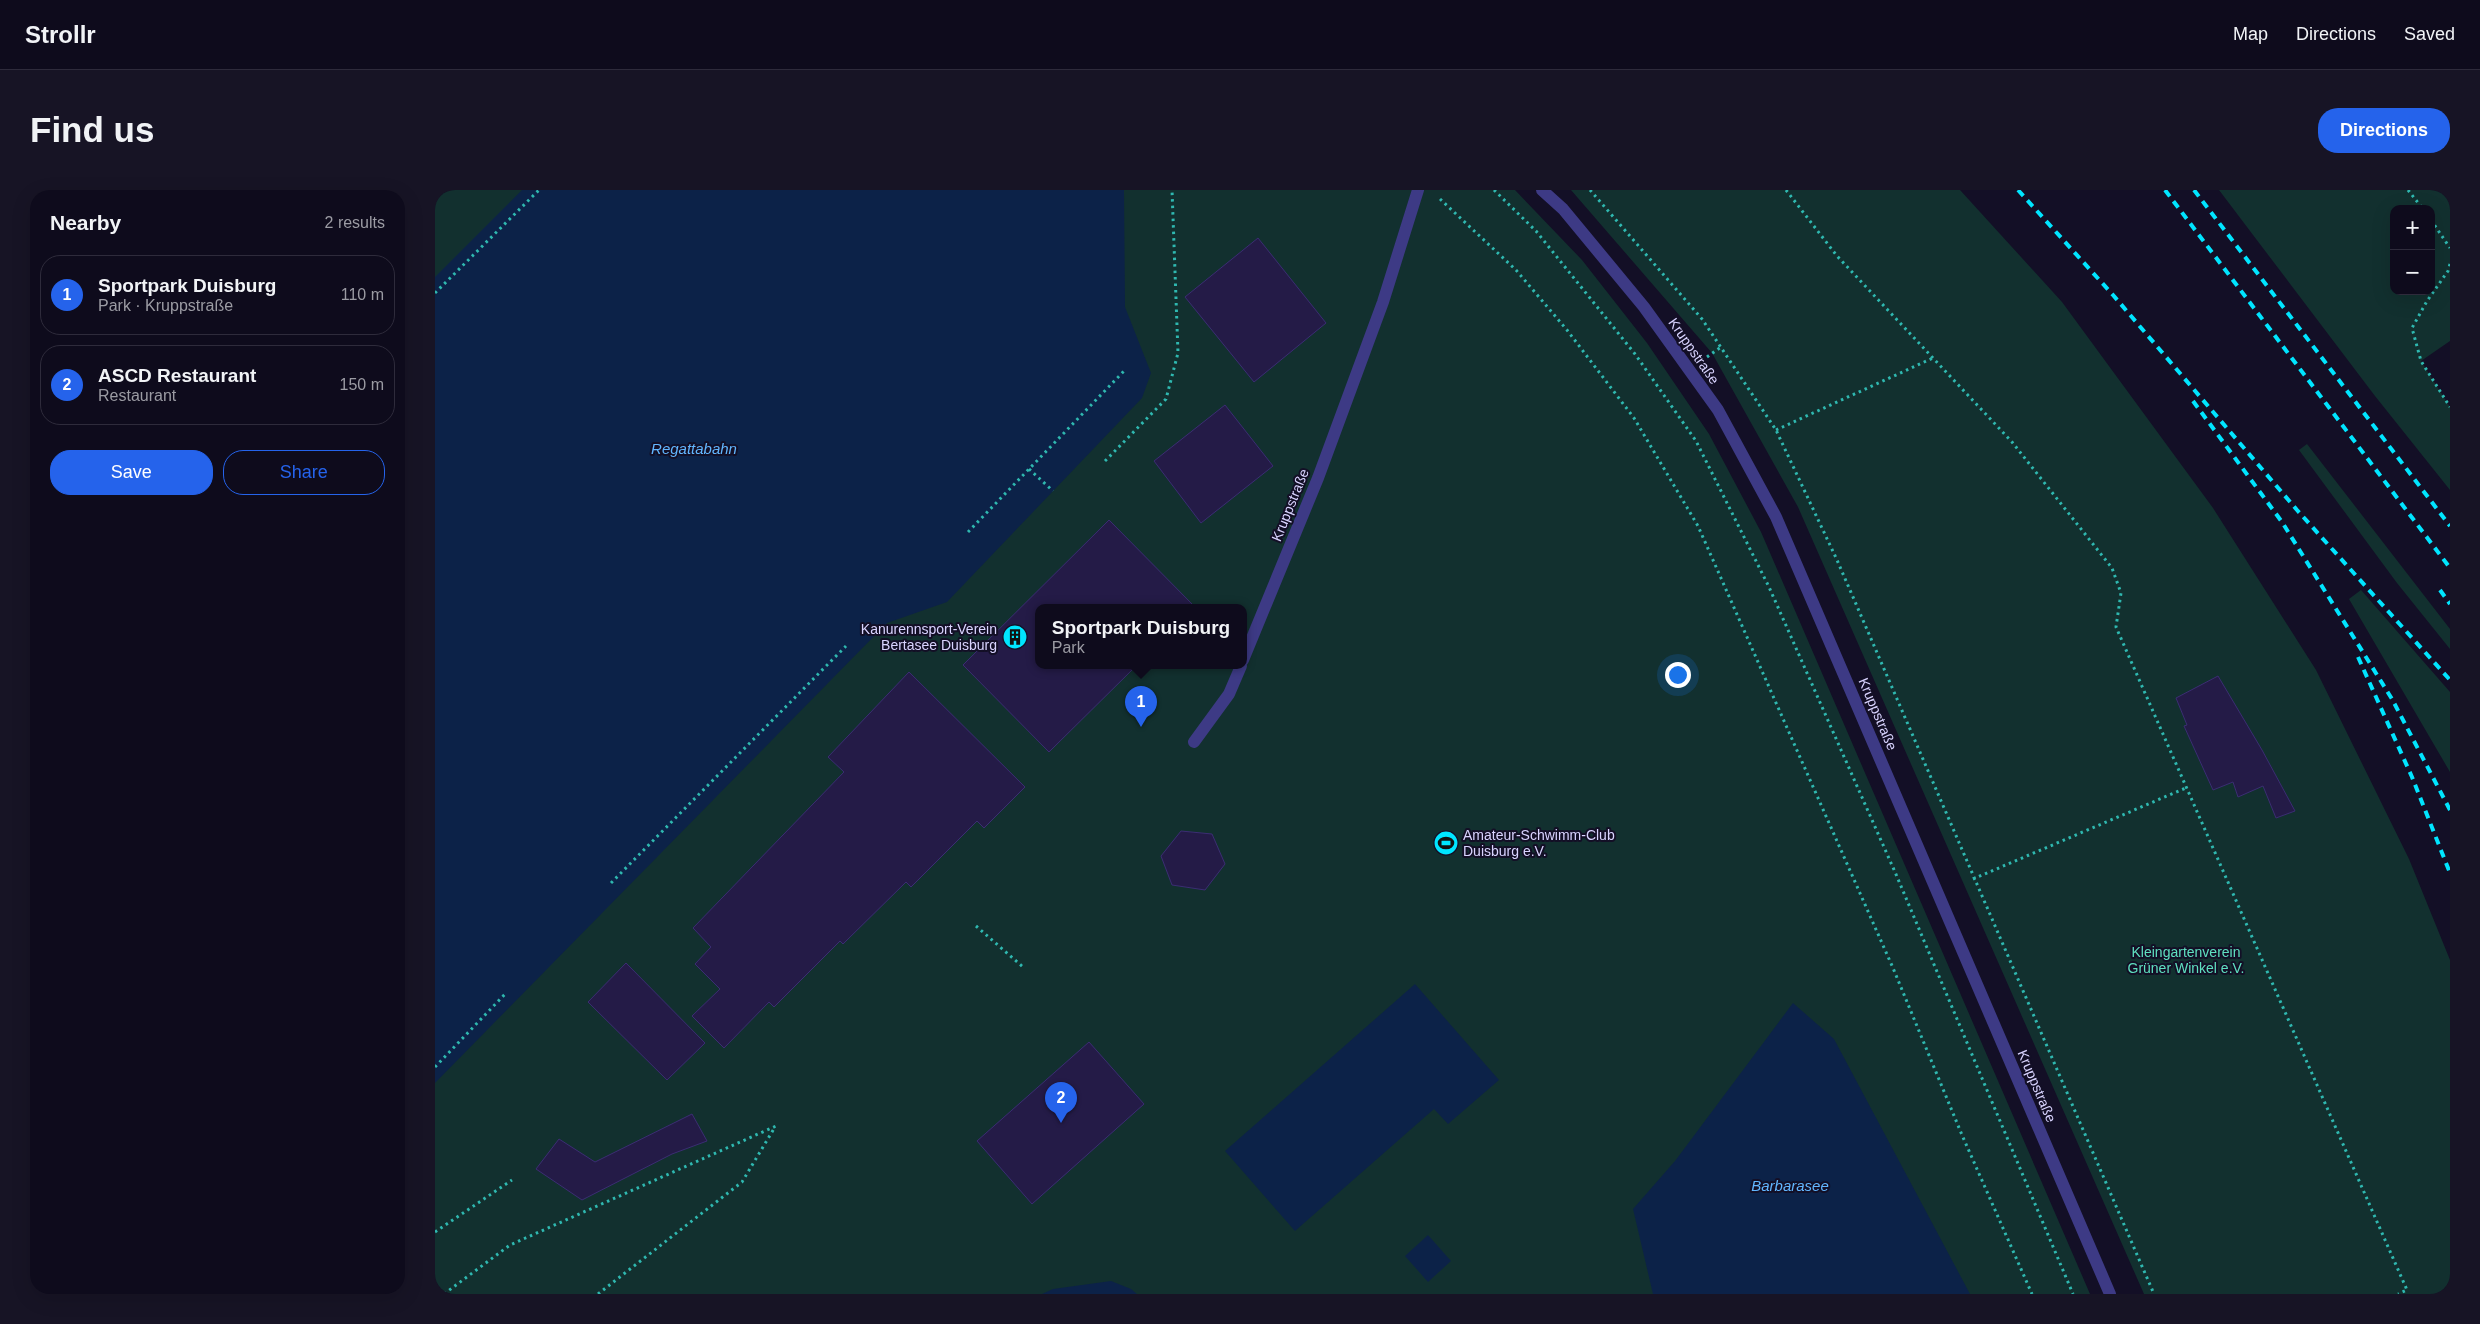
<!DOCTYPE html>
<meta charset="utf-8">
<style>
:root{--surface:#0e0b1c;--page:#171425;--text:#f1f3f6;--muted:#9b9ba3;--line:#2e2b3b;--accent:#2563eb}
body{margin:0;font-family:Arial,sans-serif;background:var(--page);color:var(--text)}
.controls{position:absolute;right:15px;top:15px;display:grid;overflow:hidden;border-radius:10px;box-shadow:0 5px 20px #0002}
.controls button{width:45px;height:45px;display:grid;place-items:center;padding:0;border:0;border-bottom:1px solid var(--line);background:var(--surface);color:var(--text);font:25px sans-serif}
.you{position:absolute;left:1242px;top:484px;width:18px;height:18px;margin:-12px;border:4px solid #fff;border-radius:50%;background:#1a73e8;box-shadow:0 0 0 8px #1a73e833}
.badge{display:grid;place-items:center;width:32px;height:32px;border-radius:50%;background:var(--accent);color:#fff;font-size:16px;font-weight:700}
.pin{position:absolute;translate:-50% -41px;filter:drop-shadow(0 1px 2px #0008)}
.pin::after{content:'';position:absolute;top:26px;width:18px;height:15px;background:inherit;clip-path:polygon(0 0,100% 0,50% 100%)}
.popup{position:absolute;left:600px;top:414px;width:212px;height:65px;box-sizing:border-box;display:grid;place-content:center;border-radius:10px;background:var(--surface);filter:drop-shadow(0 1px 4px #0005);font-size:16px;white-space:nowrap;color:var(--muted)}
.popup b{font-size:19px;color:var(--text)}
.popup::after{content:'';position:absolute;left:50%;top:100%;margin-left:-10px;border:10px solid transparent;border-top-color:var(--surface)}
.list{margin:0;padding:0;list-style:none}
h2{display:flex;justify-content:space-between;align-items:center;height:65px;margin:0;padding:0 20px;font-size:21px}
h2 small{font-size:16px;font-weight:400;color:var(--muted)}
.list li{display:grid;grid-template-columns:32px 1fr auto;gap:15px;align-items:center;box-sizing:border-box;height:80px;margin:0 10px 10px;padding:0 10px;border:1px solid var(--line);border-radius:20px}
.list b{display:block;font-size:19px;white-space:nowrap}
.list p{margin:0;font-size:16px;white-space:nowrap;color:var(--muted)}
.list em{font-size:16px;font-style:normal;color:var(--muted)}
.actions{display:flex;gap:10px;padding:15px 20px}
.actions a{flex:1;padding:11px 0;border:1px solid var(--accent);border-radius:20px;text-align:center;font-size:18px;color:var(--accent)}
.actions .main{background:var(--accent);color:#fff}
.map{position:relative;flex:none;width:2015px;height:1104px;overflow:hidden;border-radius:20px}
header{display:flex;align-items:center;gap:30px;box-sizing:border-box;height:70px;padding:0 25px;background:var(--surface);border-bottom:1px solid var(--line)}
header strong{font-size:24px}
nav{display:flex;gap:28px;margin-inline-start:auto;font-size:18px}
.intro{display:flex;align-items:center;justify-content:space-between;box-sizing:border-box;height:120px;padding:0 30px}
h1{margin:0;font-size:35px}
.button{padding:12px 22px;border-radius:20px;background:var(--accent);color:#fff;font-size:18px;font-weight:700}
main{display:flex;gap:30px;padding:0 30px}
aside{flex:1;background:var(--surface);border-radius:20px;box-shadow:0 5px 20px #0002}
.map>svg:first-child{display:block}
.green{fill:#12302f;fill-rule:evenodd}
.water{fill:#0c2248}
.building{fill:#241b47;stroke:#3b2d73}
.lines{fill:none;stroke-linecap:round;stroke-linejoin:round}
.path{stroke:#2fb8b0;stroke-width:3;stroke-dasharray:2.5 4;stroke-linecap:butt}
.minor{stroke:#3d3a85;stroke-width:12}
.rail{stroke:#00e5ff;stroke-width:4;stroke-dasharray:8 6;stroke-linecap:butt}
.labels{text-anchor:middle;stroke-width:4;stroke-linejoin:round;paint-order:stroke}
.street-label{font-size:14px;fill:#d9d4ff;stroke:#130f26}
.poi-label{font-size:14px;fill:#d9d4ff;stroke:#130f26;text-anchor:end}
.park-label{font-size:14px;fill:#5fe0c0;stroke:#130f26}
.water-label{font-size:15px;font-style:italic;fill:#62b6ff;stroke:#130f26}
</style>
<header>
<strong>Strollr</strong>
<nav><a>Map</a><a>Directions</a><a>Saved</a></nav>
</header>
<div class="intro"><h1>Find us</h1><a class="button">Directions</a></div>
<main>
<aside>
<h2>Nearby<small>2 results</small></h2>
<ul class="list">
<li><span class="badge">1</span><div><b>Sportpark Duisburg</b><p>Park · Kruppstraße</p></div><em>110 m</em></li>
<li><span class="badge">2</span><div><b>ASCD Restaurant</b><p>Restaurant</p></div><em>150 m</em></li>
</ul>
<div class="actions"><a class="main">Save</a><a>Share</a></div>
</aside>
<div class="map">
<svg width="2015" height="1104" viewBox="0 0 2015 1104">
<rect width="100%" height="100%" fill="#130f26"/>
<g class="green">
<path d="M0,0h1080l67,70 65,83 62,91 52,98 329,762h-1655zM604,418h204v58h-204z"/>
<path d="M1136,0h389l102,112 151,206 103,162 93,189 41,101v334h-306l-346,-787 -86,-154z"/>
<path d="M1784,0h231v151l-29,20 29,46v83l-75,-94zM1959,19h37v82h-37z"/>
<path d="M1872,254l143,185v20l-53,-66 -98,-133z"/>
<path d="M1926,400l89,102v80l-101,-173z"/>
</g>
<g class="water">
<path d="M87,0h602l1,117 26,66 -9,25 -195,204 -60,21 -452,460v-806z"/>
<path d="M980,794l84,96 -51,44 -14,-15 -139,122 -70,-80z"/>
<path d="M1358,813l41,36 136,255h-317l-20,-85 42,-48z"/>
<path d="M993,1045l23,26 -23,21 -23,-26z"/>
<path d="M676,1091l20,8 6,5h-95l11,-5z"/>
</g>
<g class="building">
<path d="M823,48l68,85 -72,59 -69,-85z"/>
<path d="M790,215l48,61 -72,57 -47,-62z"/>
<path d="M674,330l86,87 -156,1v58h97l-87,86 -86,-87z"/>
<path d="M474,482l116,115 -41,41 -7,-7 -66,66 -5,-5 -63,62 -3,-3 -66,66 -5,-5 -45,46 -32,-32 28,-27 -25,-25 16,-17 -18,-19 151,-156 -16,-15z"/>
<path d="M1783,486l44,74 33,61 -19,7 -13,-32 -25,11 -5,-15 -20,8 -29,-64 3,-1 -11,-27z"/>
<path d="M746,641l31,3 13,30 -20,26 -33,-5 -11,-29z"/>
<path d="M191,773l79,80 -38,37 -79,-78z"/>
<path d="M654,852l55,62 -112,100 -55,-63z"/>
<path d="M257,924l15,27 -35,13 -90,46 -46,-31 23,-30 36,23z"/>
</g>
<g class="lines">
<g class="path">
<path d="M1059,0l42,41 99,123 61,87 73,146 126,285 178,422"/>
<path d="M1155,0l112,129 74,111 61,130 317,734"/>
<path d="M1351,0l51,66 175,186 100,126 9,25 -5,34 291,663 -9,4"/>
<path d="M1973,0l15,19"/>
<path d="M1005,9l76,71 51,60 67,88 64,108 195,442 69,167 70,159"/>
<path d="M1996,30l19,28"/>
<path d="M2015,74l-2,7 -21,30 -15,27 9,33 29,46"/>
<path d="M0,103l104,-103"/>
<path d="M1272,167l14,-10"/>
<path d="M1341,240l157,-72"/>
<path d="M670,271l61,-62 12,-46 -6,-163"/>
<path d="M594,279l24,22"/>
<path d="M533,342l157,-162"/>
<path d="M1538,689l215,-92"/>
<path d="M176,693l235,-237"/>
<path d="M541,736l47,41"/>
<path d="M0,877l72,-75"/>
<path d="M0,1042l77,-52"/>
<path d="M9,1104l66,-49 266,-119"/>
<path d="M163,1104l144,-112 33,-55"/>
</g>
<g class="minor">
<path d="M1107,0l21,19 81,98 74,103 58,107 334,777"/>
<path d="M808,470l75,-182 65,-176 35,-112"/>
<path d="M759,552l35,-48 12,-28"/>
</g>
<g class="rail">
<path d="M1583,0l95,105 184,215 153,170"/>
<path d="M1730,0l285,378"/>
<path d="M1759,0l256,336"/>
<path d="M1758,211l89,121 110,177 58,111"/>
<path d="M2005,400l10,14"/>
<path d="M1923,467l54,120 38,96"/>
</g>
</g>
<defs>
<symbol id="building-disc" viewBox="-11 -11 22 22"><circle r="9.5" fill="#00e5ff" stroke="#130f26"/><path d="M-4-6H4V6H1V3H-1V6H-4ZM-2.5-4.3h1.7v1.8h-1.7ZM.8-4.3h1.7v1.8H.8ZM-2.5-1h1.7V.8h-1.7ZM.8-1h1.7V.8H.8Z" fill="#111"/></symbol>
<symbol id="stadium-disc" viewBox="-11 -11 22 22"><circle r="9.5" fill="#00e5ff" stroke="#130f26"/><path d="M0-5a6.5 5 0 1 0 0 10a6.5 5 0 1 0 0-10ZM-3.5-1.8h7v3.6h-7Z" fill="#111"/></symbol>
</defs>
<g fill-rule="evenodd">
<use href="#building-disc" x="566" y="433" width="28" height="28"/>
<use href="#stadium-disc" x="997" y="639" width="28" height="28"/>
</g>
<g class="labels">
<g class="street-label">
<text transform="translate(1259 161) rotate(55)" y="5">Kruppstraße</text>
<text transform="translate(855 315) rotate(-68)" y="5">Kruppstraße</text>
<text transform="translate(1443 524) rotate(67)" y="5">Kruppstraße</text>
<text transform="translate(1602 896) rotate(67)" y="5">Kruppstraße</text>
</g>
<g class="poi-label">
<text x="562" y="444">Kanurennsport-Verein<tspan x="562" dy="16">Bertasee Duisburg</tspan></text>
<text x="1028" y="650" text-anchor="start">Amateur-Schwimm-Club<tspan x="1028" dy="16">Duisburg e.V.</tspan></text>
</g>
<g class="park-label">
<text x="1751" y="767">Kleingartenverein<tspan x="1751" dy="16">Grüner Winkel e.V.</tspan></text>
</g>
<g class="water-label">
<text x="259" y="264">Regattabahn</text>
<text x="1355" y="1001">Barbarasee</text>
</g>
</g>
</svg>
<div class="controls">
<button>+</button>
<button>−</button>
</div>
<div class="you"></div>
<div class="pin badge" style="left:706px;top:537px">1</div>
<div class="popup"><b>Sportpark Duisburg</b>Park</div>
<div class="pin badge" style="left:626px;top:933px">2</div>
</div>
</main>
